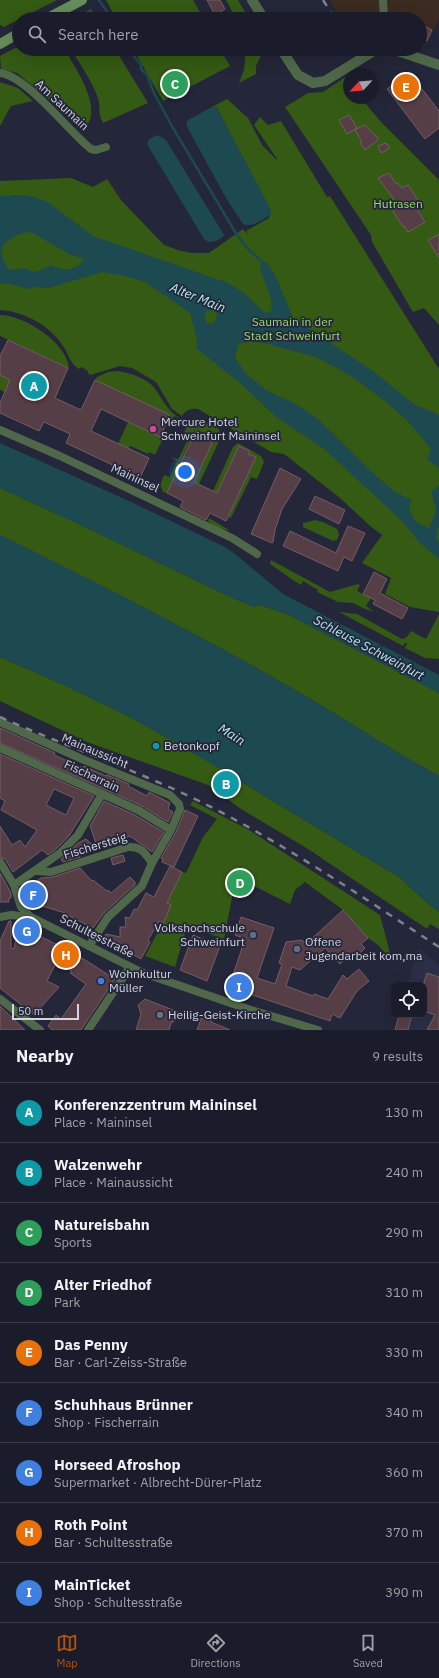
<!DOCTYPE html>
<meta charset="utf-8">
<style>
:root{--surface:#1b1c2b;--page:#282937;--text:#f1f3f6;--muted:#a0a1a9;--line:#393a47;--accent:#b45309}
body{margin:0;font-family:"IBM Plex Sans",sans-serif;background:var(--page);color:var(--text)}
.controls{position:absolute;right:12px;bottom:12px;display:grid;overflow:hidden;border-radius:8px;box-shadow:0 4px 16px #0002}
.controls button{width:36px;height:36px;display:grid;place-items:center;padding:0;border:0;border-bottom:1px solid var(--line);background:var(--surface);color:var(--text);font:20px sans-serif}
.compass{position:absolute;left:343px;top:68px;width:36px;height:36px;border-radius:50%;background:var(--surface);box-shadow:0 4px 16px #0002;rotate:244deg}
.scale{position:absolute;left:12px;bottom:10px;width:67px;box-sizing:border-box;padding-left:4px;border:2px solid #d2d4e1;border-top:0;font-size:11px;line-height:14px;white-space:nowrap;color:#d2d4e1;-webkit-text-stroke:3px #242639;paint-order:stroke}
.you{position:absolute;left:185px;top:472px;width:14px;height:14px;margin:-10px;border:3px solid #fff;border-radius:50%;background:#1a73e8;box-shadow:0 0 0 6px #1a73e833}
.badge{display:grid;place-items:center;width:26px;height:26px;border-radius:50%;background:var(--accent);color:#fff;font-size:13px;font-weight:700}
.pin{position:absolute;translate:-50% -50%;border:2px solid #fff;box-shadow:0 1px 4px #0006}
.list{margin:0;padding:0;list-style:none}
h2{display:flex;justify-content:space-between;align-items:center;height:52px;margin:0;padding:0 16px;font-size:17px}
h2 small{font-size:13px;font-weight:400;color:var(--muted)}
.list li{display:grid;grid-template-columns:26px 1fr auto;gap:12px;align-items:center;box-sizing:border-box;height:60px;padding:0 16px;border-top:1px solid var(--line)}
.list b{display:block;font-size:15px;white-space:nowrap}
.list p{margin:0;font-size:13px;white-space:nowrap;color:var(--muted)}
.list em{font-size:13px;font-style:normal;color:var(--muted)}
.icon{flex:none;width:22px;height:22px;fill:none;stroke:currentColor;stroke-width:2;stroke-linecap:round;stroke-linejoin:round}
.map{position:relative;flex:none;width:439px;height:1030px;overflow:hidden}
.search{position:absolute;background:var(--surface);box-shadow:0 4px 16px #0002;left:12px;right:12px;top:12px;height:44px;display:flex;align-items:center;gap:10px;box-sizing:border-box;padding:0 14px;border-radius:22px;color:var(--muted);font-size:15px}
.sheet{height:592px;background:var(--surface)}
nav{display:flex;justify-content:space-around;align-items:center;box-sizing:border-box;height:56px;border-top:1px solid var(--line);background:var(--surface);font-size:11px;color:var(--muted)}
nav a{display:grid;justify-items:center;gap:2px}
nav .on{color:var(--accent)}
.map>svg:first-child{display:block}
.built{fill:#2c2e47}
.industrial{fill:#3b2b21}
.green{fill:#345a13}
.water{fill:#1d4a51;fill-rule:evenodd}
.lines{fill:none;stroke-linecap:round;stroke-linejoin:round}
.stream{stroke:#1d4a51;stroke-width:2.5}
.building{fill:#563e47;stroke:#755c65;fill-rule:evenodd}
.minor{stroke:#50684a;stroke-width:8}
.tertiary{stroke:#50684a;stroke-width:10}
.secondary{stroke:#658d5b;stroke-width:10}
.rail{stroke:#7f8191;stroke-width:2.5;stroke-dasharray:7 7;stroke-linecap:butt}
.hotel-dot{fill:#d1479c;stroke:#242639;stroke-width:1.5}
.culture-dot{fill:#0f9aa8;stroke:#242639;stroke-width:1.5}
.service-dot{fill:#5c6f8a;stroke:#242639;stroke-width:1.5}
.shop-dot{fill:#3f7fe0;stroke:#242639;stroke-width:1.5}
.worship-dot{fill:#6b7280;stroke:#242639;stroke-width:1.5}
.labels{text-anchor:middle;stroke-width:3.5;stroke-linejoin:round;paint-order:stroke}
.street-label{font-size:12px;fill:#d2d4e1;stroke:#242639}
.park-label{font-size:12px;fill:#9bda6e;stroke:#242639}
.poi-label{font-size:12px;fill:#d2d4e1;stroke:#242639;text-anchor:start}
.water-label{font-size:13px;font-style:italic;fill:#b0ecf5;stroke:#242639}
</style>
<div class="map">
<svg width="439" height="1030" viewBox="0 0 439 1030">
<rect width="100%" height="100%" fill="#242639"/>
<path class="built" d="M418,949l21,16v65h-44l4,-15h25v-30h-17z"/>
<path class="industrial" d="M329,0h110v20l-16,29h-3v-30h-78z"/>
<g class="green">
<path d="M0,0h57l-53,27 -4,-2z"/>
<path d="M106,0h87l11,19h-88z"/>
<path d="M226,0h12l11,19h-13z"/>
<path d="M91,9l6,10h-25z"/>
<path d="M19,46v3h6l3,4c14,-4 25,-6 38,-1 11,18 34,53 22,72l-16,-14 -8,2 -47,-39 -16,-4 -1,-13z"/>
<path d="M70,49h45l33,54 -45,20c-5,-10 -3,-12 -4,-21 -2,-12 -21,-43 -29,-53z"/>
<path d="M133,49h87l10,17 -67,35z"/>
<path d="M246,49h18l-8,17v8l-17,9 5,-13z"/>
<path d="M347,76l2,3v19h12l20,24 58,58v145l-15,-17 -11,4 -41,-70 -1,-7 -86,-128 23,-14 15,-1z"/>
<path d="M0,82l18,6 15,13 -22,5 -11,20z"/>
<path d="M227,99l21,19 14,27 17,17 -25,-37 6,-8 8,8 13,-4 46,76 3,-1 109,173v243l-29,-5 -25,-13 6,-16 -29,-15 20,-28 -13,-10 -29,-27 -56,-44 -13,-2 -73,-43c-8,-1 -12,1 -16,7l-10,-7 -16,-27 -24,-14 -12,-2 -30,9 -2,-2v-2l-7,-4 -2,2c-8,-5 -10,-12 -14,-20 -14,-23 -39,-37 -65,-39v-129l71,-3 22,9 14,-8 14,21 43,45 14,5 13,3h18l34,-24 6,7 -3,-5 23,-13 1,-8 -53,-102 -5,-1z"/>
<path d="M0,315c24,0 66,27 69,53l-69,-32z"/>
<path d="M118,371c16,3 32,8 40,22 7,11 11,19 23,26l-7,-3 -3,9 -76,-45 2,-3 11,-5z"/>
<path d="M0,375l10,5 -5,12 -5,-2z"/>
<path d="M195,418l24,11 2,8 -22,47 -5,-2 20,-43 -7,-4v-1l-12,-5 -28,64 -4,-1 -3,-7 4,-10 6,2 7,-16 -5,-3v-1l6,3 9,-19 -5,-4 7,-15z"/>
<path d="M128,422l32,15 2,-4 3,1 -10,21 -6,-3 -1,2 -18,-8 -2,3 -10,-5z"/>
<path d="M238,443l23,13 3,6 -7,17 -6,-2 -20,41 -3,-1 28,-60 -8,-3 1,-4 -10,-4 -22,47 -4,-2 20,-44z"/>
<path d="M0,488l81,37 145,70 28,12 6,-2 27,9 152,79v83c-52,-28 -101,-62 -153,-91 -93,-54 -190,-102 -286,-150z"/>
<path d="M209,518l20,12c-7,1 -16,-4 -21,-9z"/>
<path d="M315,520l8,2 14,7 2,6 -2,5 -4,1 -30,-14v-4z"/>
<path d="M271,560l59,32 28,-8 2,1 -3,6 14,7 -5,8 8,6 -11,-4 -10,-5 -15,-1 -21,-10 1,-2 -15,-9 -2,4 -8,-5 -23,-16z"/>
<path d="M339,612l18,2 45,25 5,-2 4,-6 15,8 13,-25v45l-14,-1 -20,-10 2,-5h-2l-2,3z"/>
<path d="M0,657l64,28 68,33 70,40 197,119 33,30 7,5v17l-9,-5 -3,5 -119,-80 -67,-40 -33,-24 -121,-43 -87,-41z"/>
<path d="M193,801l56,29 131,85 12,46 -14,-16 -10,-7 -25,-28 -38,-28 -10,8 -5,14 -40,-20 -4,3h-12l-10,52 -37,-13 -12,41 -30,-11 22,-41v-12l15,-31 4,1 17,-36 14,-18 -27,-14z"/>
</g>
<g class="water">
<path d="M212,107l5,1 54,102v4c-8,5 -18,14 -28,10l-17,-26 -40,-73 2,-5z"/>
<path d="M158,135l8,5 58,95 -1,2c-7,4 -12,8 -19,2l-57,-95 2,-5z"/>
<path d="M15,195l16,1 17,6 45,34 135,47 16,10 21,20 6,-2c4,-12 -10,-32 -11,-47l6,-3 11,18 16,39 80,53 42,34 18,7 6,4v52l-12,-9 4,-9c-19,-33 -80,-78 -116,-93 -9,-3 -19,-5 -29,-8 -18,-5 -29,-10 -48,-5l-3,14 12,17 21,16 26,12 23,15 55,54 23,20 17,8 -3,9 6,12 14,8 7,-19 -5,-19 8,-5v42l-2,2v9l2,3v17l-19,-16 -20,-24 -76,-70 -49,-33 -34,-32 -45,-36 1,-9 -7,-26 -45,-31 -20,-6 -23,-4 -53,16 -14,-1 -7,2 -18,-5h-10v-88zM26,232l7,1 36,21 15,5c-7,12 -22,13 -33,6l-12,6 -7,1 -6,-4 -16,2c-8,-8 -9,-15 -7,-25l14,-10zM214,310l3,4 -1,6 -4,4 -5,-1 -3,-6 3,-6z"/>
<path d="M0,443l129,58 94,45 11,7 49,41 156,81v18l-152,-79 -27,-9 -6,2 -28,-12 -145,-70 -81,-37z"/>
<path d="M0,535c96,48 193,96 286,150 52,29 101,63 153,91v136l-7,-5 -33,-30 -197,-119 -70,-40 -68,-33 -64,-28z"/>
</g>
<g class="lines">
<g class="stream">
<path d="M99,0l13,19"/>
<path d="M128,49l13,16v4l6,6 7,18 19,35 64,107 13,16 13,11"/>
</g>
</g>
<g class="building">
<path d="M207,0h13l5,9 -10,6z"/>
<path d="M420,24l12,6 -5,11 -7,-3z"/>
<path d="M409,72l30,39v17l-14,11 -38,-50z"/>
<path d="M349,115l8,13 -10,6 -8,-14z"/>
<path d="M364,125l15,14 -14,11 -5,-7 2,-1 -7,-12z"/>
<path d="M386,143l4,5 -9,5 -3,-7z"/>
<path d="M389,173l7,11 2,-1 4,5 6,-3 11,17 -5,3 11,17 -17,10 -4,-6 -1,1 -10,-16 1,-1 -4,-8 4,-3 -16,-21z"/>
<path d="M439,234v24l-11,-18z"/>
<path d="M8,340l60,28 -13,30 26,12 14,-30 75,35 -10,22 -59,-28 -10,22 58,27 -9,20 -74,-35 4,-9 -26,-12 -5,9 -39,-18v-10l10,-23 -10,-5v-19z"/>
<path d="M196,430l18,9 -20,43 23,11 22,-47 11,5 -2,3 8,3 -30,64 -16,-8 -4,7 -26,-13 3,-6 -16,-8z"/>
<path d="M280,468l21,11 -19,30 -7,21 -2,12 -1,1 -21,-9z"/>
<path d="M315,496l30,14 -6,14 -30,-15z"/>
<path d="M348,526l17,7 -13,28 -8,-4 -6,14 -55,-25 7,-15 46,22z"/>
<path d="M374,572l13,7 -7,14 28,15 -6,11 -29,-15 2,-4 -12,-6z"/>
<path d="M0,728l55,25 -1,2 29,13 1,-2 22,10 1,-1 22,9 -1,2 19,10 2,-4 21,11 -2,6 5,3 -5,10 -28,-17 -140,-62z"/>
<path d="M0,754l94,42 -25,40 -13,13 -8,6 -6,-5 -29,22 -8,-13 -5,-2v-31l12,19 8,-5 5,7 12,-17 -36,-20 4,-9 -5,-3zM54,789l20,9 -8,17 -20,-10z"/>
<path d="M104,801l31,14 29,17 -12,20 -22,-16 -23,11 -2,-5 -8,4 -7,-20z"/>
<path d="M185,810l13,6 -24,51 -12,-5 1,-3 -2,-1 15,-26z"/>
<path d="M86,839l9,8 -16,7 1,3 -17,5 -2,-3 17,-16z"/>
<path d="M123,855l2,6 -12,4 -2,-7z"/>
<path d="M170,866l12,6 -15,31 4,2 -4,10 -4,8 -4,-2 -11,19 2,2 -9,17 -11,-6 2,-3 -27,-14 1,-2 14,3v-10h6l-1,-10 5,1 4,-9 3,1 9,-17 8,4z"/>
<path d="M80,868l12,13 1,-1 14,11 1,-1 3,3 19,-16 5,5v3l-31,28 -11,15 -31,-16 -37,-11 3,-14 13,-9 12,-1z"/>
<path d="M0,873l11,20v5h-2v4h-9z"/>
<path d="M343,910l25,28 -7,6 4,4 -9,9 -4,-4 -12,11 -15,-16 -25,22 -8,-3 -6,19 27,10 1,-2 14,5 15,-24 4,4 12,-10 10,12 -12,10 -17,27 -8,-4 -2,7 -101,-34 16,-48 -10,-4 6,-18 33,11 -17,50 18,6 7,-20 -3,-1 7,-21 16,-2 4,4z"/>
<path d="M9,921h2v27l3,1 5,-23 55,27 41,26 -34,51h-29l-4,-4 8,-11 5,4 25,-35 -16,-11 2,-2 -16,-8 -9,18 12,6 -25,28 -34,-27v-47z"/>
<path d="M193,935l27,11 -13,35 -27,-11z"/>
<path d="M427,973l12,4v53h-12l8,-15 -11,-4v-29z"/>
<path d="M145,999l33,13 1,6 -8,5 -2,7h-33l5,-16 -3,-9z"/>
<path d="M0,1006l25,24h-25z"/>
<path d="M399,1015h13l-4,15h-13z"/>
<path d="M202,1016l10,3 -1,3 19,8h-33z"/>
</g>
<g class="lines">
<g class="minor">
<path d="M383,0l1,19"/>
<path d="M0,73c27,3 69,59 91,76l5,1 10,-3"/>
<path d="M0,430l60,26 172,82 25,16"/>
<path d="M0,722l82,37 88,36 9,9 1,5 -9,21 -19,33 -10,23 -34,31 -19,29"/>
<path d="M0,748l138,62 33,20"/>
<path d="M0,862l14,23 7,22 10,10 112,56 108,37 67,20"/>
<path d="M37,871l14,1 77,-25c13,-1 17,6 24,16"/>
<path d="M14,885l46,-32 18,-18 24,-41"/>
<path d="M0,917l11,-2 19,2"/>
<path d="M0,999l40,31"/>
<path d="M88,1030l42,-63"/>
</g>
<g class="tertiary">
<path d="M252,0l12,19"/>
<path d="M281,49l17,26 15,8 12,-2 52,-32"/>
<path d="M392,49l47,16"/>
</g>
<g class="secondary">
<path d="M46,19l36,-19"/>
<path d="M0,44l19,-11"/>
</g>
<g class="rail">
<path d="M323,0l12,19"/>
<path d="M0,717c63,28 130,51 193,81 86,42 166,97 246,149"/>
</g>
</g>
<circle class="hotel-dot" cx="153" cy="429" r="4"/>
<circle class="culture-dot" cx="156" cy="746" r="4"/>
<g class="service-dot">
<circle cx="253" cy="935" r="4"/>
<circle cx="297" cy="949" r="4"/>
</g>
<circle class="shop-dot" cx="101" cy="981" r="4"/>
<circle class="worship-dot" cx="160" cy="1015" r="4"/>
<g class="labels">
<g class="street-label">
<text transform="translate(62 105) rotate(43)" y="4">Am Saumain</text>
<text transform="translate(135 478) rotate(25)" y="4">Maininsel</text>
<text transform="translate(95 751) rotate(23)" y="4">Mainaussicht</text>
<text transform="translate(92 776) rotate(25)" y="4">Fischerrain</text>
<text transform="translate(95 846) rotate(-17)" y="4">Fischersteig</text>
<text transform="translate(97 936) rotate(27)" y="4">Schultesstraße</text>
</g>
<g class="park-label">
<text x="398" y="208">Hutrasen</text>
<text x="292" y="326">Saumain in der<tspan x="292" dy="14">Stadt Schweinfurt</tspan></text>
</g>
<g class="poi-label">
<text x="161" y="426">Mercure Hotel<tspan x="161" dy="14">Schweinfurt Maininsel</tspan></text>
<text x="164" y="750">Betonkopf</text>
<text x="245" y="932" text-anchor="end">Volkshochschule<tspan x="245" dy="14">Schweinfurt</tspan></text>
<text x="305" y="946">Offene<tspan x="305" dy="14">Jugendarbeit kom,ma</tspan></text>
<text x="109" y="978">Wohnkultur<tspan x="109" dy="14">Müller</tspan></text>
<text x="168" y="1019">Heilig-Geist-Kirche</text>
</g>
<g class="water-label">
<text transform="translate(198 297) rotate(22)" y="5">Alter Main</text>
<text transform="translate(369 647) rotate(28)" y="5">Schleuse Schweinfurt</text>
<text transform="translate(232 734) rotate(32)" y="5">Main</text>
</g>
</g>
</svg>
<div class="controls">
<button><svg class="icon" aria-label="locate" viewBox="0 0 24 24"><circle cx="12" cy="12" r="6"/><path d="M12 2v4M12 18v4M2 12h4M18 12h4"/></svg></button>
</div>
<svg class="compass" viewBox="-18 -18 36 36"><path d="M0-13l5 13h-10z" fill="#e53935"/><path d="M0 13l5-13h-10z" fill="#a0a1a9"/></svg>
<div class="scale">50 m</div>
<div class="you"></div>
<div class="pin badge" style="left:34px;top:386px;background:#0f9aa8">A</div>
<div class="pin badge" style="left:226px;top:784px;background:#0f9aa8">B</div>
<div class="pin badge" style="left:175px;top:84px;background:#2e9e5b">C</div>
<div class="pin badge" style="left:240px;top:883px;background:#2e9e5b">D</div>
<div class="pin badge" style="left:406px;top:87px;background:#e8710a">E</div>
<div class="pin badge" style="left:33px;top:895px;background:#3f7fe0">F</div>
<div class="pin badge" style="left:27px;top:931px;background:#3f7fe0">G</div>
<div class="pin badge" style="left:66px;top:955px;background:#e8710a">H</div>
<div class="pin badge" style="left:239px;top:987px;background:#3f7fe0">I</div>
<div class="search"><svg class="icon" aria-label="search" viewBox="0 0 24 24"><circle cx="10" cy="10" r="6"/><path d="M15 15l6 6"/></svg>Search here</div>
</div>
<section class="sheet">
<h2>Nearby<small>9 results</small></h2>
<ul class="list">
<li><span class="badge" style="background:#0f9aa8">A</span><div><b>Konferenzzentrum Maininsel</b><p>Place · Maininsel</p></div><em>130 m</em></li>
<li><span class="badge" style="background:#0f9aa8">B</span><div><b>Walzenwehr</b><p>Place · Mainaussicht</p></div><em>240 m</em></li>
<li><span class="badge" style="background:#2e9e5b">C</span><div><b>Natureisbahn</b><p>Sports</p></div><em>290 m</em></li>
<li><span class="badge" style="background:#2e9e5b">D</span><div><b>Alter Friedhof</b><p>Park</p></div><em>310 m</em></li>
<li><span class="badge" style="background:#e8710a">E</span><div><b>Das Penny</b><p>Bar · Carl-Zeiss-Straße</p></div><em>330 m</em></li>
<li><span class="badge" style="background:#3f7fe0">F</span><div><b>Schuhhaus Brünner</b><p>Shop · Fischerrain</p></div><em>340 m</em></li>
<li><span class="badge" style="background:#3f7fe0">G</span><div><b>Horseed Afroshop</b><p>Supermarket · Albrecht-Dürer-Platz</p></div><em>360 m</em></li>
<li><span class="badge" style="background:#e8710a">H</span><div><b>Roth Point</b><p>Bar · Schultesstraße</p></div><em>370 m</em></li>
<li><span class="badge" style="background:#3f7fe0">I</span><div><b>MainTicket</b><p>Shop · Schultesstraße</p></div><em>390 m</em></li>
</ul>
</section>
<nav>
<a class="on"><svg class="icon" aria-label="map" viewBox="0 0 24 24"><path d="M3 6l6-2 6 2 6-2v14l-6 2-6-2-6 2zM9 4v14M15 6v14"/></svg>Map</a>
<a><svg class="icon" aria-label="directions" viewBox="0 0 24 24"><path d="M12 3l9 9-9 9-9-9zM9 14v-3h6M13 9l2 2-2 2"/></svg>Directions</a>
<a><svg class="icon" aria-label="saved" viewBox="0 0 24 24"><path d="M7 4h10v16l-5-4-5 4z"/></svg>Saved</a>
</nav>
